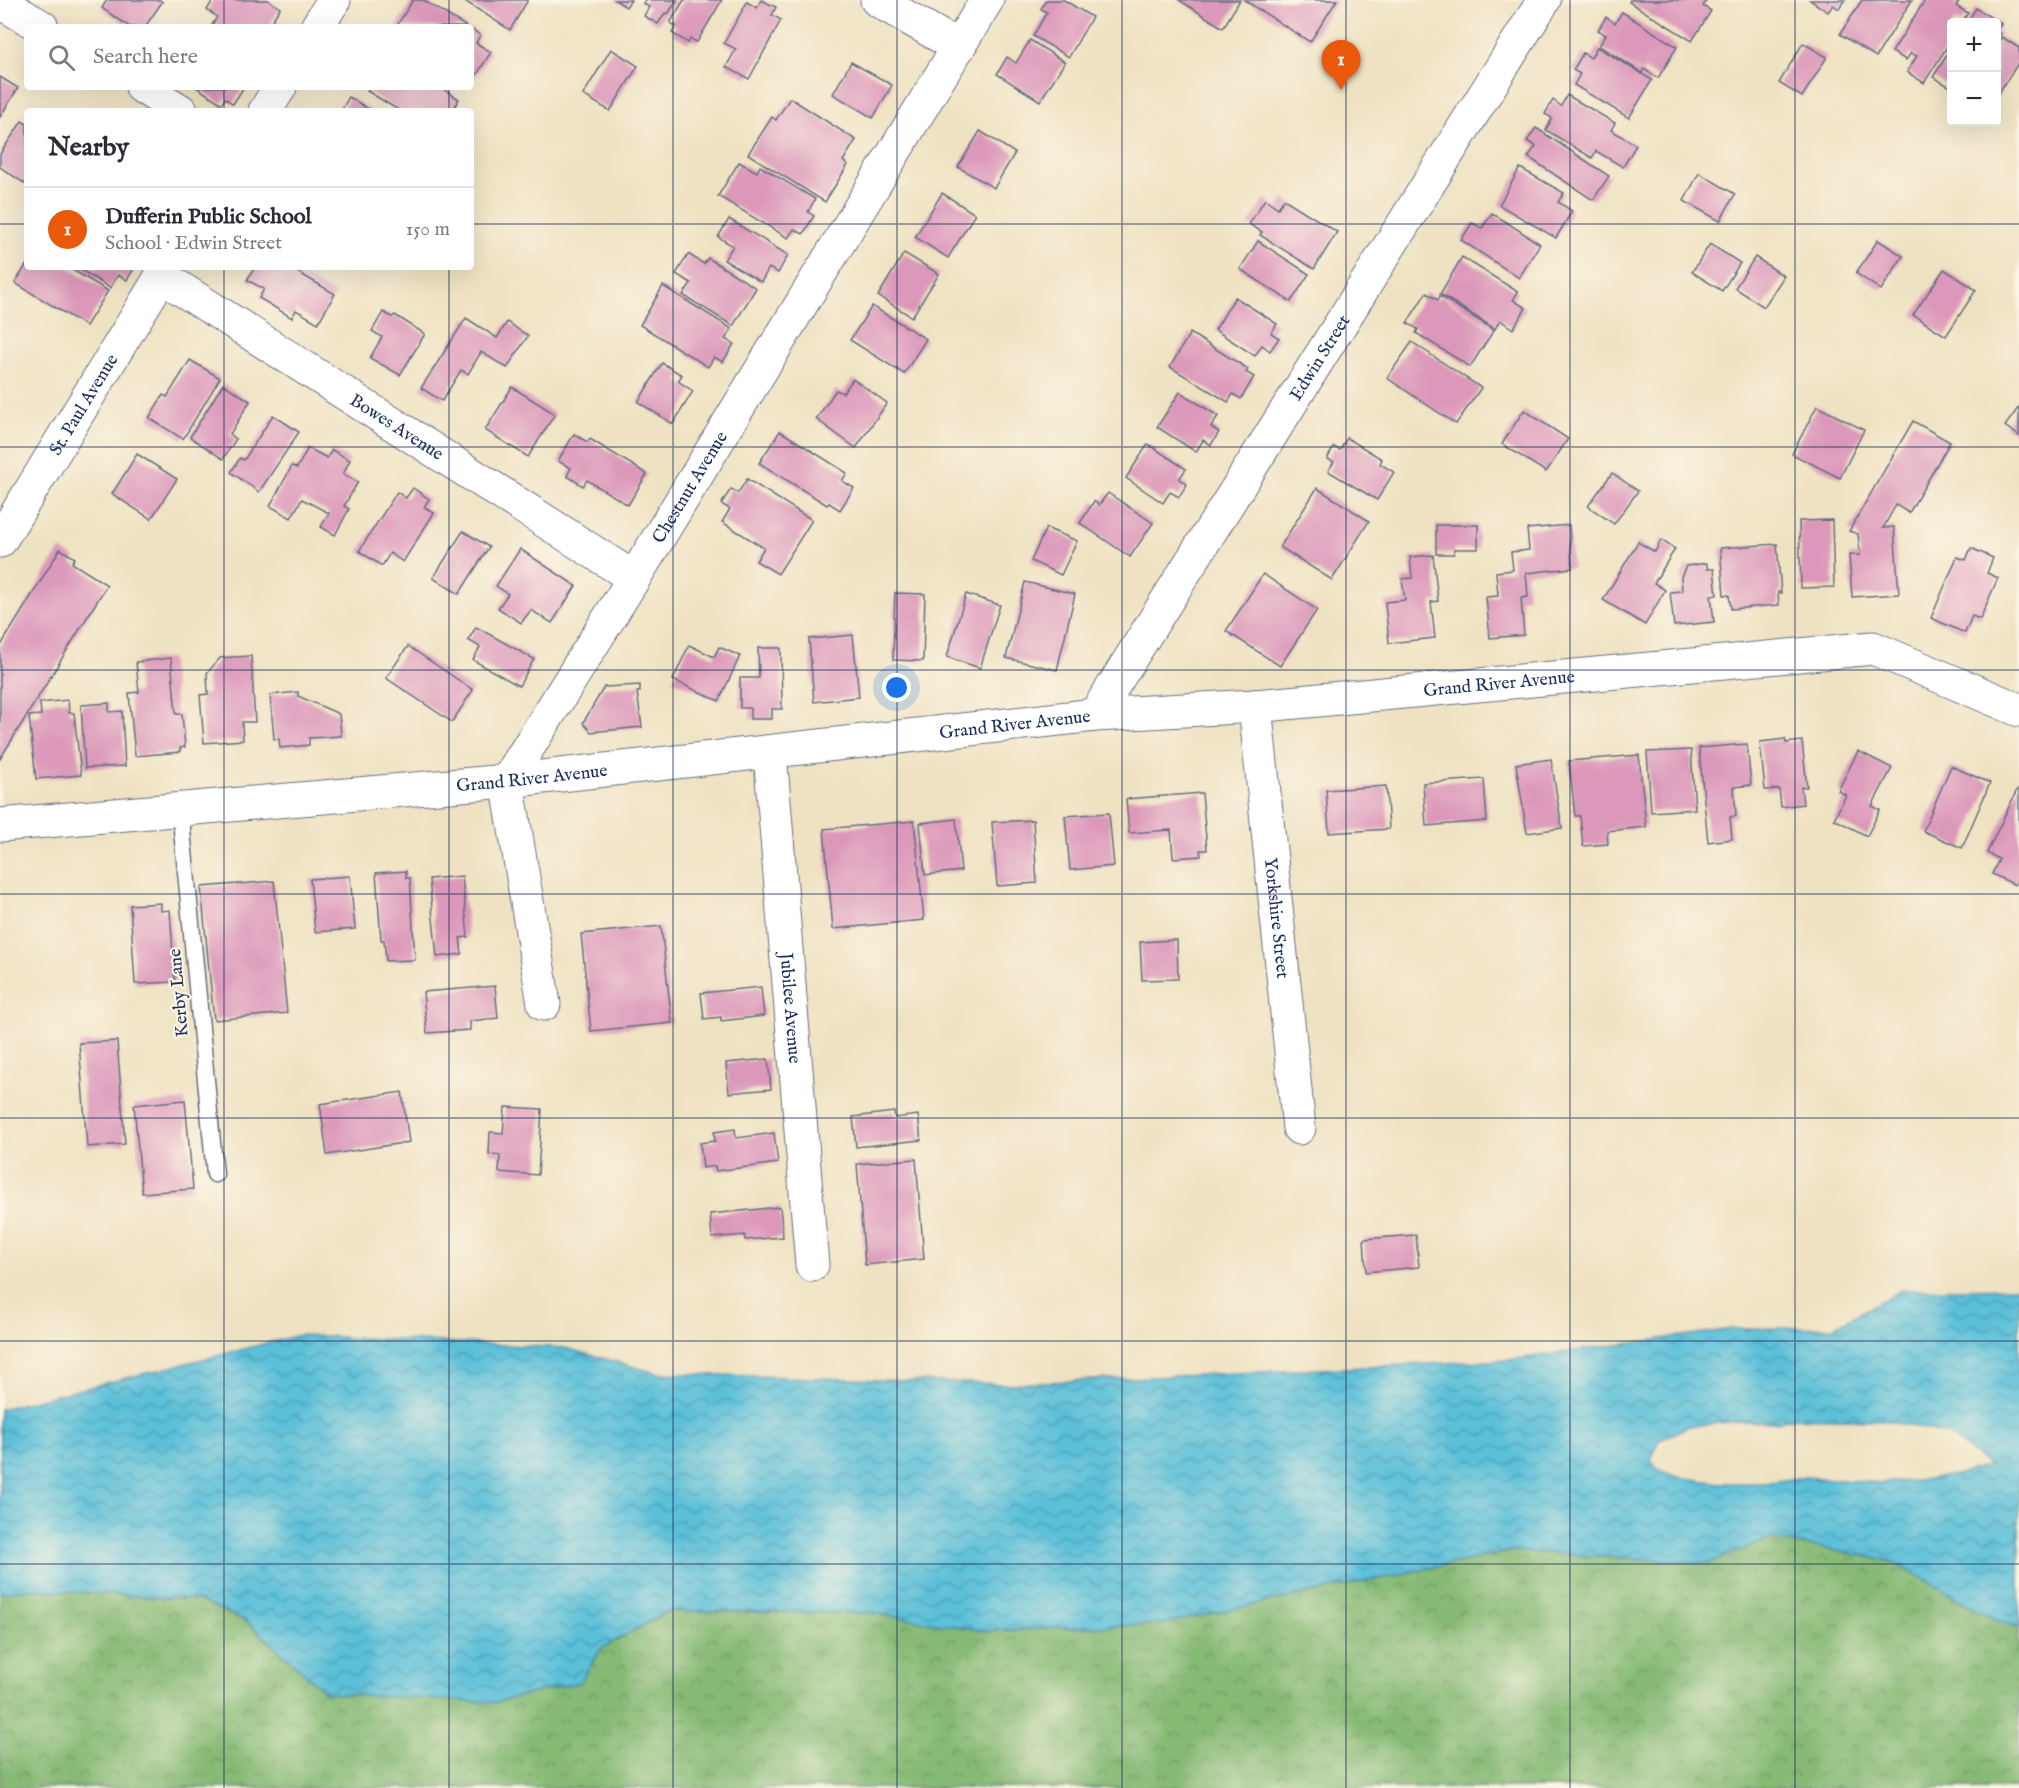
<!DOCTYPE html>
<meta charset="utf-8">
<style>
:root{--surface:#fff;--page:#f7f7f7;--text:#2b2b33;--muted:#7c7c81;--line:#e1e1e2;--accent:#ea580c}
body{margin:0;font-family:"IM FELL English",serif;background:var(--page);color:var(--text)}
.controls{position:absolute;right:18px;top:18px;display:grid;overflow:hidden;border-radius:6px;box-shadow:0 6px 24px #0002}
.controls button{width:54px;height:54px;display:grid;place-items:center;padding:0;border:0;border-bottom:2px solid var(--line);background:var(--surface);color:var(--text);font:30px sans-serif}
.you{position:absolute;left:897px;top:688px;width:21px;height:21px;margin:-15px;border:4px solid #fff;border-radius:50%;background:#1a73e8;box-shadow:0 0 0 9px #1a73e833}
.badge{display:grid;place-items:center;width:39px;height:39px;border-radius:50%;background:var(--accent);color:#fff;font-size:20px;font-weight:700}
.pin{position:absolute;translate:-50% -50px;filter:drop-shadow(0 2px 3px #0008)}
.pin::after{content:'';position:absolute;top:32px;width:21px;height:18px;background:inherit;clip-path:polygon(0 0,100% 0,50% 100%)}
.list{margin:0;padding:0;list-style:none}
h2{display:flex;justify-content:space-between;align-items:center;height:78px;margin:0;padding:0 24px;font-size:26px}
h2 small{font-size:20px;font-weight:400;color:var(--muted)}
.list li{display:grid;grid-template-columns:39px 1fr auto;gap:18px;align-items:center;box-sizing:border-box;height:84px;padding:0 24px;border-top:2px solid var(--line)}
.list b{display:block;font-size:22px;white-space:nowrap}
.list p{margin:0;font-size:20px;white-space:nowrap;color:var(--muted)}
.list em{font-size:20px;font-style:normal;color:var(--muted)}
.icon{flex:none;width:33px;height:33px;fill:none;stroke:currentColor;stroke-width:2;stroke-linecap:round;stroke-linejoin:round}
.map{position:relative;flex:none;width:2019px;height:1788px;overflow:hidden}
.search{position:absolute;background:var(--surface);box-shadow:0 6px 24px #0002;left:24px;top:24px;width:450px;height:66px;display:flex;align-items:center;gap:15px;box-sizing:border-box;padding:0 21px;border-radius:6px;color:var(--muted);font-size:22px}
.panel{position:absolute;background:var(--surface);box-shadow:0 6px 24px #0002;left:24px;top:108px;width:450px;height:162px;border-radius:6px}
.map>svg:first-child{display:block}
.forest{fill:url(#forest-crowns);stroke:#50746a;stroke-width:1.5}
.water{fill:url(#water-waves);stroke:#3b789c;stroke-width:1.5;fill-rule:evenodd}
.building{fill:#dc98ba}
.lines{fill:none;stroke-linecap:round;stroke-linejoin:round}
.service-casing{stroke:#656e81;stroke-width:19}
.minor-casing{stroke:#656e81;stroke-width:35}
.tertiary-casing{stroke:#656e81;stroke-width:35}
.service{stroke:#fff;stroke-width:16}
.minor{stroke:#fff;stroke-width:33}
.tertiary{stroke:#fff;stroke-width:33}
.grid{fill:none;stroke:#1b2f5e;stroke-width:1.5;stroke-opacity:0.55}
.labels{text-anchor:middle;stroke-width:4.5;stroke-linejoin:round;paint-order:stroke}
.street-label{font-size:18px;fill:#1b2f5e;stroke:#fcf5e5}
</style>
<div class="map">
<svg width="2019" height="1788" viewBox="0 0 2019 1788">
<defs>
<pattern id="forest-crowns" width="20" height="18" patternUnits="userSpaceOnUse" patternTransform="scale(1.5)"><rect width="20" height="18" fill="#86ba75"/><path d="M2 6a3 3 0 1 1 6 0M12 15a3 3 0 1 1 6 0" fill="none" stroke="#6d9863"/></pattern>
<pattern id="water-waves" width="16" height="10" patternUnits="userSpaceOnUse" patternTransform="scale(1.5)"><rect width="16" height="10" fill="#5bc0d9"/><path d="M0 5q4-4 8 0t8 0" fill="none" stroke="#4a9cb3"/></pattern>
</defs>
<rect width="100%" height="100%" fill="#fcf5e5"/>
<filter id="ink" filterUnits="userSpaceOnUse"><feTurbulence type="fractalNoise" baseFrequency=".0167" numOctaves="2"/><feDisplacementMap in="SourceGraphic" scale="12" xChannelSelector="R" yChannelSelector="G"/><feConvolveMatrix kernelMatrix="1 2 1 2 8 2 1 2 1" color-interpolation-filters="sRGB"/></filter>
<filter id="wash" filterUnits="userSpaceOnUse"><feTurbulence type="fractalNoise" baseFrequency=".008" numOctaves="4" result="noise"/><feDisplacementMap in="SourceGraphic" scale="24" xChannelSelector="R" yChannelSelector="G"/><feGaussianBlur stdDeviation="1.35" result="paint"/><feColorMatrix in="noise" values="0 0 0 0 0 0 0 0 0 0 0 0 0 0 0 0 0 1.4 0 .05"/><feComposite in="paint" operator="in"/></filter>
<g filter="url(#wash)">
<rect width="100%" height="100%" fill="#efe2c2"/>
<path class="forest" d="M1771,1539l120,22 105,59 23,7v161h-2019v-195l27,-4 171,11 48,21 81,72 253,-12 21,-32 67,-38 204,2 114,18 176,-7 350,-73 197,12z"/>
<path class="water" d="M2019,1288v339l-23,-7 -105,-59 -120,-22 -62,24 -197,-12 -350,73 -176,7 -114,-18 -204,-2 -67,38 -21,33 -87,21 -166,-10 -81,-72 -48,-21 -171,-11 -27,4v-184l300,-74 265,13 92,25 350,11 502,-24 224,-31 101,-2 67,-37zM1789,1418l96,2 63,14 41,32 -33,9 -39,6 -38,2 -74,-6 -41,6h-44l-42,-6 -21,-8 -6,-10 9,-19 29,-14 48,-5 40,1z"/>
<g id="blocks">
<g class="building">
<path d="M107,0h53l2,2 -17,25h-15l-28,-19z"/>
<path d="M213,0h55l12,8 -12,19h-57l6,-10 -10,-7z"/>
<path d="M413,0h10l44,27h-71z"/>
<path d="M463,0h65l-18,30z"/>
<path d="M615,0h16l-5,7z"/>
<path d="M645,0h32l-9,14 -3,-1 -7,11 -14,-8 5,-9 -6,-4z"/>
<path d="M684,0h38l-25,42 -7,-3 -2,4 -16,-10 4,-7 -6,-3z"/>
<path d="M761,0l15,7 -4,8 9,5 -32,59 -23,-12 10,-18 -12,-6 23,-41 10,6z"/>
<path d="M1046,0h18l28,17 -23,40 -36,-21 14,-24 -6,-3z"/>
<path d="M1179,0h61l-17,28z"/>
<path d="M1244,0h93l-27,42z"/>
<path d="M1630,0h77l-4,6 8,5 -19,30 -63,-39z"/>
<path d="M1810,0h35l-6,9 -6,-4 -5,7z"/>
<path d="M1862,0h50l-36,57 -36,-23z"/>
<path d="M1925,0h35l-4,6 12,7 -6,9h-10v17l-28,44 -17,-11 10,-16 -6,-3 -5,7 -14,-8z"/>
<path d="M1976,8l25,16 -4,7 4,3 -5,7v-19h-29z"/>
<path d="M1622,12l55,35 -19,31 -14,-9 -2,4 -43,-27 7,-11 -8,-5 8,-13 9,6z"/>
<path d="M471,29l9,6 -4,8 15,9 -15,24 -5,-3z"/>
<path d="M2002,37l17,11v14l-23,35v-52z"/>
<path d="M1030,40l35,22 -25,39 -43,-27 10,-17 9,6z"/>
<path d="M1803,43l24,14 -25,40 -23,-14z"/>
<path d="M1597,47l55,33 -23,38 -55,-33 6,-11 -7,-4 10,-17 8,5z"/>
<path d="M1952,47v41l-19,-11z"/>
<path d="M611,49l27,17 -28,45 -27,-16z"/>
<path d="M851,62l41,23 -19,33 -40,-24z"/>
<path d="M0,77l18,11 -18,29z"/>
<path d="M196,87h48l-11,17 -8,-6 -3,6z"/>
<path d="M370,87h70l19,12 -7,12h-52l-33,-20z"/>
<path d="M1567,95l48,28 -4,7 25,15 -13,22 -27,-16 -4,7 -46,-28 6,-12 -7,-4 8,-14 8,6z"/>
<path d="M349,97l23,14h-31z"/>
<path d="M790,98l66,42 -13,21 5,4 -23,37 -77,-48 24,-37 4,3z"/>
<path d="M22,121l5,3v61l-27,-18v-13z"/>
<path d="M1536,128l73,48 -16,24 -65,-43 8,-11 -9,-5z"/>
<path d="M980,131l35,22 -21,35 -36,-21z"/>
<path d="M739,162l18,10 3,-6 55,33 -7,13 6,4 -11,18 -9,-5 -6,9 -70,-42z"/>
<path d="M1520,168l44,25 -6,9 14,9 -16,27 -57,-33z"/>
<path d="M1699,173l36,21 -15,27 -36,-20z"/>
<path d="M942,193l33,21 -27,44 -33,-21z"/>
<path d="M1265,199l13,9 6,-9 53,33 -23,37 -54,-34 2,-3 -13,-8z"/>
<path d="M1492,213l48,31 -21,34 -58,-38 11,-17 10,5z"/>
<path d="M729,219l59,36 -10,18 -9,-5 -8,14 -37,-22 9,-14 -15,-9z"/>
<path d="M1878,240l25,16 -22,34 -25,-17z"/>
<path d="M1258,241l51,33 -18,28 -51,-33z"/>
<path d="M1710,244l30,19 -18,28 -30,-19z"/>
<path d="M904,253l35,21 -27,43 -34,-21z"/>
<path d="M688,254l16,10 4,-6 48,30 -23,38 -50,-31 8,-12 -15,-9z"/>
<path d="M1462,257l56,35 -5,8 13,8 -13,21 -13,-9 -5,9 -55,-35z"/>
<path d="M1755,257l29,19 -20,31 -29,-19z"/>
<path d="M27,264v3h41l40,24 -22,35 -71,-43z"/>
<path d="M76,267h59l-8,13 -9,-5 -8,13z"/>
<path d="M255,267h34l46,27 -17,29 -22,-13 -4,8 -33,-20 5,-9 -17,-9z"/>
<path d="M1944,269l32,21 -30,46 -33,-21z"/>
<path d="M663,286l69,43 -7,10 9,5 -11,18 -9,-5 -6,10 -68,-42z"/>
<path d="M1426,293l12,7 2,-4 54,34 -24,37 -54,-34 2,-4 -11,-6z"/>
<path d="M1235,297l42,27 -6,9 8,5 -9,13 -8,-6 -7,11 -40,-26z"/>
<path d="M872,306l54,33 -22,35 -54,-34z"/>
<path d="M383,312l9,5 3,-2 30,19 -25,41 -30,-17 12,-21 -10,-6z"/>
<path d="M466,318l31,20 10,-16 21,14 -21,32 -26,-16 -13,22 -7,-4 -19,31 -21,-13z"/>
<path d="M1190,333l58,36 -2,3 8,5 -13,22 -8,-5 -5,8 -58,-35z"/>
<path d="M1412,342l69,46 -25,36 -69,-46z"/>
<path d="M190,360l30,18 -37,61 -34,-21 14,-23 4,2z"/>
<path d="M662,363l20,12 -4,6 15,10 -20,33 -35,-22z"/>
<path d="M853,379l34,24 -31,45 -40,-29 20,-29 7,3z"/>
<path d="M223,384l27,17 -20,33 6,5 -13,20 -33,-22z"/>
<path d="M512,387l43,27 -27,43 -43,-27z"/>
<path d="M1180,392l38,24 -7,11 8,5 -8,13 -8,-5 -7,12 -39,-25z"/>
<path d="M1817,406l47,24 -24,48 -48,-24z"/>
<path d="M2019,407v29l-14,-10z"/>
<path d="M1524,410l44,29 -22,33 -44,-28z"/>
<path d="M273,415l26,17 -40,60 -28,-20 9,-14 4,2z"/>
<path d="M1913,421l37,21 -41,71 -13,-8 -13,23 11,-1 5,67 -47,3 -3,-42h11l-2,-21 -9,-3z"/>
<path d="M780,431l67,42 -5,8 12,7 -14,22 -11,-7 -2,2 -68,-42z"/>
<path d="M574,434l13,8 3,-3 57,35 -19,31 -41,-25 -4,6 -16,-10 4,-8 -13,-7z"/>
<path d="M1347,438l35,21 -2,5 14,8 -17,28 -49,-29 6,-9 -7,-3 7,-12 6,3z"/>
<path d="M1148,444l38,25 -7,10 8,5 -8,13 -9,-5 -7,11 -37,-25z"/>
<path d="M308,448l19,10 5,-8 18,10 -7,14 15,8 -14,24 5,3 -14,26 -14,-8 8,-14 -27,-14 -11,19 -21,-12 22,-40 5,2z"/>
<path d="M137,454l40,25 -26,40 -39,-25z"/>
<path d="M1612,473l26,18 -24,33 -26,-18z"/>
<path d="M747,479l65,41 -34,54 -22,-13 8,-13 -42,-26 8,-13 -9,-5 10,-15 7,4z"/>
<path d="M413,488l16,11 -5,8 10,6 -31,49 -13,-9 -8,13 -23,-15 38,-59 9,6z"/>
<path d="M1317,488l52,33 -37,59 -52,-33z"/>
<path d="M1108,493l45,30 -23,34 -50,-34 14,-22 5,4z"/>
<path d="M1832,520l2,67 -33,1 -2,-67z"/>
<path d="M1436,525h42v24h-24v5h-18z"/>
<path d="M1569,525l3,43 -46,5 2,24 -7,1 3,37 -34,3 -4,-41 12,-1 -2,-24 17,-2 -2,-18 18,-2 -2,-21z"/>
<path d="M1046,528l31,13 -16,34 -30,-14z"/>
<path d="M463,531l26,16 -30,47 -26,-16z"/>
<path d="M1661,540l14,9 -21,34 11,7 -20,35 -42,-25 35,-58 17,10z"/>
<path d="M1777,544l4,49 -3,-1 1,13 -48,4 -2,-14h-5l-4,-47z"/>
<path d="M1971,548l22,10 -6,15 11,5 -18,41 -8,-3 -7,17 -34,-15 26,-61 9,3z"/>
<path d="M60,549l15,9 -3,5 35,22 -107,174v-112z"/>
<path d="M520,549l56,37 -24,37 -21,-13 -10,13 -23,-15 10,-14 -12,-8z"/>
<path d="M1433,555l5,46 -7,1 4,36 -46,5 -4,-41 20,-2 -3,-21 10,-1 -2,-21z"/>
<path d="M1707,563v6h7l3,26 -6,1 3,26 -40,4 -4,-34 12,-1 -1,-14 5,-11z"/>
<path d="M1263,574l54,36 -37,56 -54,-35z"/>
<path d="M1025,582l50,12 -18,76 -51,-12z"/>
<path d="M895,593l30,1 -2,67 -30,-1z"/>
<path d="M966,594l34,11 -20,63 -33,-11z"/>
<path d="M476,627l58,32 -15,27 -46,-26 7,-13 -12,-7z"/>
<path d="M853,635l6,62 -45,5 -5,-63z"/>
<path d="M689,645l25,12 5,-10 21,9 -21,45 -46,-21z"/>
<path d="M408,646l65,44 -21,32 -66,-44z"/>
<path d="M758,648h23l1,61h-10v10h-22v-11h-10v-30h19z"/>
<path d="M251,656l4,66h-13l1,18 -39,3 -4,-48 8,-1 -1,-21 13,-15z"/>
<path d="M171,658l5,56h6l3,33 -5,1v4l-45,4 -6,-63 10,-1 -3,-30z"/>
<path d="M640,685v7h-3l5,35 -51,5 -8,-9 21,-36z"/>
<path d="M298,692v4l41,18 2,22 -32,2v7l-29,3 -1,-9h-5l-4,-44z"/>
<path d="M68,700l1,13h5l7,62 -45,4 -7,-63 12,-1 -1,-12z"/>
<path d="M109,703v9l13,-1 3,55 -40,2 -4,-63z"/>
<path d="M1785,739l1,4 16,-2 5,46h-6l2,17 -22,3 -2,-18 -14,1 -5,-48z"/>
<path d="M1747,744l4,41 -17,2 2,29 -6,1 2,22 -24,3 -9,-94z"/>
<path d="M1691,750l4,59 -44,3 -4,-60z"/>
<path d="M1858,751l34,17 -20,38 8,4 -13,26 -33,-17 12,-24 -8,-4z"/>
<path d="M1639,755l7,72 -39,4 1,13 -25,2 -3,-30h-5l-6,-55z"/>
<path d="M1551,759l11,69 -35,5 -11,-69z"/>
<path d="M1951,766l39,17 -28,65 -39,-17z"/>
<path d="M1484,779l3,42 -61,5 -3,-43z"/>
<path d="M1386,786l3,43 -60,4 -3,-43z"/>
<path d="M2017,790h2v87l-4,8 -23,-11 7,-15 -12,-6z"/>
<path d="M1202,793l5,57h-7l1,6 -28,2 -2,-28 -42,3 -3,-34z"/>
<path d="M1109,813l5,53 -44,4 -5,-54z"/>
<path d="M956,819l5,52 -36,4 -5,-52z"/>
<path d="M1033,820l4,63 -40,3 -5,-64z"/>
<path d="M914,821l10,99 -91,9 -9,-100z"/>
<path d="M406,871v7h4l5,82 -29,1 -2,-21h-3l-5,-67z"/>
<path d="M350,876l5,53 -40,3 -5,-53z"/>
<path d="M462,876l6,61 -8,1 2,16 -25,3 -8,-78z"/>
<path d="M274,881l13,132 -73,7 -13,-133z"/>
<path d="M161,903v8l9,-1 5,72 -40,2 -5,-79z"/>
<path d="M661,926l11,97 -81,8 -10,-97z"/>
<path d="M1177,940l1,39 -36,1 -2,-38z"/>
<path d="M495,986l3,32 -28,3v9l-43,3 -4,-41z"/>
<path d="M761,987l3,29 -43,5v-4l-17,2 -3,-26z"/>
<path d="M117,1041l8,103 -38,3 -8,-104z"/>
<path d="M768,1059l3,30 -42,4 -3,-30z"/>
<path d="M402,1092l7,50 -82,13 -7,-51z"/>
<path d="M185,1100l8,89 -51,4 -8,-88z"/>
<path d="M505,1107l37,2 -4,66 -39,-3 1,-17 -11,-1 1,-22 13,1z"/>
<path d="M894,1112l1,6 23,-3 3,25 -65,7 -3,-30z"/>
<path d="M735,1129l1,9 38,-5 4,30 -62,8 -1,-5 -12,2 -3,-25 15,-2 -1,-9z"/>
<path d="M916,1159l8,100 -59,6 -8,-101z"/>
<path d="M780,1207l3,30 -38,3v-5l-33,3 -2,-24z"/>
<path d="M1416,1235l3,32 -53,5 -2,-33z"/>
</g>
</g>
</g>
<g filter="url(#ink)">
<use href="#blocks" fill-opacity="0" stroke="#656e81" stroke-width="1.5"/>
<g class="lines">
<defs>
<path id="service" d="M180,809l35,365"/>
<g id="minor">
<path d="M877,0l82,47"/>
<path d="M0,2l42,25"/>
<path d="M142,87l39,24"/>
<path id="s1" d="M161,276l473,302"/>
<path id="s2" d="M1255,706l44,422"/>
<path id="s3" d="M1095,715l449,-715"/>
<path id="s4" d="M770,753l42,512"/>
<path id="s5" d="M544,1004l-37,-223 127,-203 353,-578"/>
</g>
<g id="tertiary">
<path d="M317,27l17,-27"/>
<path d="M265,111l15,-24"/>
<path id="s6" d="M0,541l167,-274"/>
<path id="s7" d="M0,825l507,-44 588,-66 160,-9 618,-58 146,62"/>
</g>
</defs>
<use href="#service" class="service-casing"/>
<use href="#minor" class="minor-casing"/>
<use href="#tertiary" class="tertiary-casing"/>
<use href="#service" class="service"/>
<use href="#minor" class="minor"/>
<use href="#tertiary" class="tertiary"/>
</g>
</g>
<path class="grid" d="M224,0v27M449,0v27M673,0v1788M897,0v1788M1122,0v1788M1346,0v1788M1570,0v1788M1795,0v1788M224,87v24M449,87v24M0,224h27M471,224h1548M224,267v1521M449,267v1521M0,447h2019M0,670h2019M0,894h2019M0,1118h2019M0,1341h2019M0,1564h2019"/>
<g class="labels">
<g class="street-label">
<text dy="6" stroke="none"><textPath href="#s3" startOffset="422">Edwin Street</textPath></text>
<text dy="6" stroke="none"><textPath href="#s6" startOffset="160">St. Paul Avenue</textPath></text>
<text dy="6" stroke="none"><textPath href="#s1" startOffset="280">Bowes Avenue</textPath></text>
<text dy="6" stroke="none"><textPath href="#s5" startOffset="572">Chestnut Avenue</textPath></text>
<text dy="6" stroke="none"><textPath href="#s7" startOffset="1506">Grand River Avenue</textPath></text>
<text dy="6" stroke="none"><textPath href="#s7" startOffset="1020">Grand River Avenue</textPath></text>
<text dy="6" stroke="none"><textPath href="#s7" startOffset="534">Grand River Avenue</textPath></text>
<text dy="6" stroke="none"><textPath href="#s2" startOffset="213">Yorkshire Street</textPath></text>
<text transform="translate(178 993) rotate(-95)" y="6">Kerby Lane</text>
<text dy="6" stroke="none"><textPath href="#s4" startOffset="256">Jubilee Avenue</textPath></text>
</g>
</g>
</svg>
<div class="controls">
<button>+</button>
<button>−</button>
</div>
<div class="you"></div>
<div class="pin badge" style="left:1341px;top:90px">1</div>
<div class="search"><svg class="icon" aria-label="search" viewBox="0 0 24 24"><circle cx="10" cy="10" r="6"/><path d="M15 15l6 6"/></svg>Search here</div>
<section class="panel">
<h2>Nearby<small></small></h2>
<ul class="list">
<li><span class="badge">1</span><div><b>Dufferin Public School</b><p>School · Edwin Street</p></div><em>150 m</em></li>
</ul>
</section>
</div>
